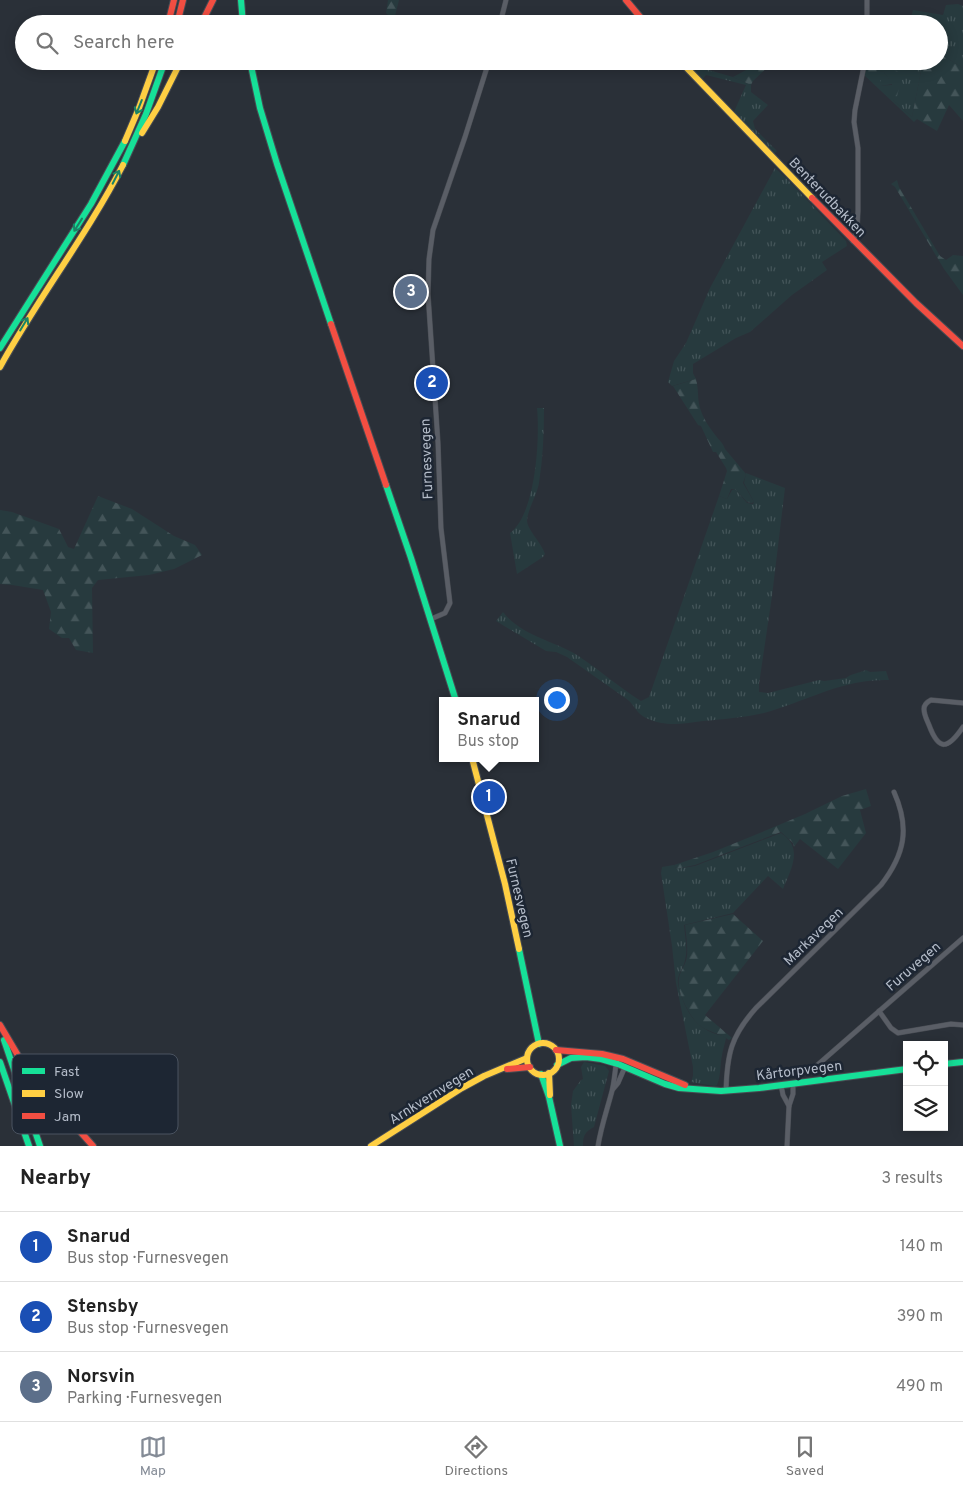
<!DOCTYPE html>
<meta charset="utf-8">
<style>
:root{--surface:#fff;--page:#f2f2f2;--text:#222;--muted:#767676;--line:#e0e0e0;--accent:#848b96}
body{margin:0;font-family:Overpass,sans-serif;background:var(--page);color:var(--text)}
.controls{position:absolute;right:15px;bottom:15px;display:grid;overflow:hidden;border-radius:0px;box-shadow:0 2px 12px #0003}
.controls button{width:45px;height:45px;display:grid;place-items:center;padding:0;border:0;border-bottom:1px solid var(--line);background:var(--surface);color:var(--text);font:25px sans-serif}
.you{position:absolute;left:556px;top:699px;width:18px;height:18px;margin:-12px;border:4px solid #fff;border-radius:50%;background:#1a73e8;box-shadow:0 0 0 8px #1a73e833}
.badge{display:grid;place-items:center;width:32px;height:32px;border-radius:50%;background:var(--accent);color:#fff;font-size:16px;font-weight:700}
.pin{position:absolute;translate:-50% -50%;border:2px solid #fff;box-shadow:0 1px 5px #0006}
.popup{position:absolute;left:439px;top:697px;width:100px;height:65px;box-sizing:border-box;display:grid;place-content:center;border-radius:0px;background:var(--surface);filter:drop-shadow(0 1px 4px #0005);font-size:16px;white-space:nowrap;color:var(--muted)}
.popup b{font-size:19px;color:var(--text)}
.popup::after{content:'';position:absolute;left:50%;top:100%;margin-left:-10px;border:10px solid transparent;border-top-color:var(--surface)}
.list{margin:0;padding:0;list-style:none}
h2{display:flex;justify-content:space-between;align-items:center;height:65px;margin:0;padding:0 20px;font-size:21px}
h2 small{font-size:16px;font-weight:400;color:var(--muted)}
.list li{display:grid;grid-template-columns:32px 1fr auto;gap:15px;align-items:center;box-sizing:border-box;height:70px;padding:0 20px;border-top:1px solid var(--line)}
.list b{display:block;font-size:19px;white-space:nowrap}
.list p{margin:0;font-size:16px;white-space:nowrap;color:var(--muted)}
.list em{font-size:16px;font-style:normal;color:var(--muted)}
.icon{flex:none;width:28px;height:28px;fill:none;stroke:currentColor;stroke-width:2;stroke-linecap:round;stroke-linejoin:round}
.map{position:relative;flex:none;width:963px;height:1146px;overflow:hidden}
.search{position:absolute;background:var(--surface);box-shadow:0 2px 12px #0003;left:15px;right:15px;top:15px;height:55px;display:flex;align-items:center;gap:12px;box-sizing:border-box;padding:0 18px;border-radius:28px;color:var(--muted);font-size:19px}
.sheet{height:275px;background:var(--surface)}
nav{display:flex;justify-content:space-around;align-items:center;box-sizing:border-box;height:70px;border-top:1px solid var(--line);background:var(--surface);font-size:14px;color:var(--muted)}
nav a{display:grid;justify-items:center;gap:2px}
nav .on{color:var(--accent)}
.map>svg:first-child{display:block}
.grass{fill:url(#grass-tufts)}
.forest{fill:url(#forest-firs)}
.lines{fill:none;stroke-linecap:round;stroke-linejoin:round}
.street-casing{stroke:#484c53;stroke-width:5.5}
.fast-casing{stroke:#484c53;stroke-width:8}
.slow-casing{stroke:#484c53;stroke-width:8}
.jam-casing{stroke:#484c53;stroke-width:8}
.street{stroke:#5a5e66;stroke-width:4.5}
.fast{stroke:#16e098;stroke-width:6}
.slow{stroke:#ffcf43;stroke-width:6}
.jam{stroke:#f24e42;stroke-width:6}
.oneway{stroke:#1a8366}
.labels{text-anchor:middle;stroke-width:5;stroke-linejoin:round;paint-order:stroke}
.street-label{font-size:14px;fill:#b4bcc9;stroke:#1d2633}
.key{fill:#1d2633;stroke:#4a5360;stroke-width:1}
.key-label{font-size:14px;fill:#b4bcc9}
</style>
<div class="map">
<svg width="963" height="1146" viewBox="0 0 963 1146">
<defs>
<pattern id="grass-tufts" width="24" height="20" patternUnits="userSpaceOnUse" patternTransform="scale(1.25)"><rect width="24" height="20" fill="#273a3e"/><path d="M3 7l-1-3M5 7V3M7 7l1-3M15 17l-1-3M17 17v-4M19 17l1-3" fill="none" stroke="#445559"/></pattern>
<pattern id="forest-firs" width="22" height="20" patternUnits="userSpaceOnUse" patternTransform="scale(1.25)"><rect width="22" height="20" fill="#273a3e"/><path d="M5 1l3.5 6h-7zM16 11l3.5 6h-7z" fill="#445559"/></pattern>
</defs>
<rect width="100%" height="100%" fill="#2a3038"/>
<g class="grass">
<path d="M958,4l5,2v62l-24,-15v-29h-30l4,-14 30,5 3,-10z"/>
<path d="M684,61h5l9,6 35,10 18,8v7l17,13 -15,16 2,8 22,22 -3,3 -41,-40 13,-29 -40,-10 -5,6z"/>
<path d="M899,61h24l-11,56 -19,-17 -1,-16 -12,2 -1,-14 4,-1 6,8 4,-14 4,1z"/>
<path d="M775,168l12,11 59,62 1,5 -25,16 5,8 -35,25 -42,37 -14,6 -43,26v9l3,6 -24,7 -4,-4 6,-21 12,-18 24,-55z"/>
<path d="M537,408h7c0,25 -1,50 -5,75 -2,12 -11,26 -12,37 0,10 15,23 18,34l-2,3 -26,17 -7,-41c26,-19 30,-95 27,-125z"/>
<path d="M746,473l39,15 -13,108 -13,88v8l9,1 51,-13 5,1 22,-3c4,-4 13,-5 20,-8l4,2 16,-1 3,9c-45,-1 -76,18 -118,31 -19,6 -48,8 -68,10 -20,3 -38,6 -57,-3 -9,-4 -11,-12 -18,-18l-61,-43 -11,-5 -10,-1 -50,-30 7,-9c18,24 53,29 77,45 21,14 40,31 61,44l8,-4 70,-201 8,3 5,-9 3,-1 12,14 6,1 1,-2 -10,-19z"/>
<path d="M781,833c23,15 10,36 2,56l-15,-13 -35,37 -49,12c1,12 4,24 1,35 -1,7 -6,12 -7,19 -1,6 2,13 4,19 8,21 19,33 41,38l3,2c-1,5 -3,11 -4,17 -2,10 -1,20 -5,30l-2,1 -24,-4 2,-6v-9l-17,-84 -4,-37 -11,-73 1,-6 12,-2 2,4 19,-3z"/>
<path d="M584,1062l21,4 4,5 -15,56c-9,5 -11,8 -11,19h-9l-3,-41 2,-14 8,-11 2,-1 -2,-12z"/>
</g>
<g class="forest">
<path d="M388,0h11l-4,16 -4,2 -5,-5z"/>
<path d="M939,53l24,15v53l-14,-16 -12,26 -20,-12 -3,3 -50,-47 2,-14 31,3 2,-3 -1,5 -5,-1 -1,4 5,2 4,3 -2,5h-10l-6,-8 -3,1v13c7,2 14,-3 19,4l-2,7 -4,4 19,17 11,-56h16z"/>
<path d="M763,61h11l-21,20 -2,4 -18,-8z"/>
<path d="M897,180l2,7 41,69 6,4 7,-5 10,1v39l-19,-26 -49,-82 -4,-3z"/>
<path d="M696,379c3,11 1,22 5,32 3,9 9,17 15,25 3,4 7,7 9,13l21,25 -3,9 11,19 -2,1 -5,-1 -12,-13h-4l-4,10 -8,-3 8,-25 -1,-3 -10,-16h-3l-12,-26 -3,-1 -25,-39z"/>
<path d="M98,496l34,13 42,27 21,9 7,10 -28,14 -25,6 -51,5 -6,8 1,65 -17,-3 -7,-12h-7l-13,-9 2,-17 -8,-22 -31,-5 -12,-1v-74l12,2 47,17 9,18 6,2z"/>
<path d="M866,789l5,17 -11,4 6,23 -28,36 -38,-30 -6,8 -1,-4 -12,-11 -86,33 -19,4 -2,-4 39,-13 37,-15 55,-23 37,-18z"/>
<path d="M733,914l30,27 -58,74 27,23 -3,2c-9,-7 -22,-8 -31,-16 -9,-9 -22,-33 -19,-46 1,-7 7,-13 8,-22 1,-10 -1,-20 -2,-31z"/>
</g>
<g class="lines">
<defs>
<g id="street">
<path d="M867,0v24"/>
<path d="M500,24l6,-24"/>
<path d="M853,241l4,-10 1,-20v-63l-4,-26 1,-12 10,-49"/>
<path d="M431,619l14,-6 5,-10 -9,-75 -3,-85 -10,-149 1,-35 4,-29 32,-93 24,-76"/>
<path d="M963,703l-32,-3c-4,2 -7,4 -7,9 0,6 3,11 5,16 10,27 19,24 34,2"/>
<path d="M879,1011l12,17 7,5 53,-9 12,1"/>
<path d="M814,1068l149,-130"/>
<path d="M781,1085l2,10 6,11"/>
<path d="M613,1089l5,-6 7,-16"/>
<path d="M726,1091c1,-37 5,-55 30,-83l125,-123c24,-31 29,-57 13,-93"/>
<path d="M598,1146c3,-19 9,-36 14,-55 2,-8 3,-18 4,-27"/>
<path d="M787,1146l2,-40 4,-12v-11"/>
</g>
<g id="fast">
<path d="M241,0l2,24"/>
<path d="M250,61l10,47 17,56 54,160"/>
<path d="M123,165l23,-51 19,-53"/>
<path d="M0,348l91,-144 34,-63"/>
<path d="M386,485l25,73 45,143"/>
<path d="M519,949l20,95"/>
<path d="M4,1040l36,106"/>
<path d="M0,1062l29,84"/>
<path d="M944,1064l19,-2"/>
<path d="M557,1065l14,-7 15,-1 15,2 17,5 47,20 14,4 42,3 38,-3 148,-19"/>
<path d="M541,1074l8,23 11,49"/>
</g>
<g id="slow">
<path d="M680,61l132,137"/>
<path d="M142,133l16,-26 23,-46"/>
<path d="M125,141l14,-33 17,-47"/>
<path d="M0,367c38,-69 87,-132 123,-202"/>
<path d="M472,758l33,126 14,65"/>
<circle cx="543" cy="1059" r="16"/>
<path d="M549,1073l1,22"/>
<path d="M371,1146l91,-58 22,-12 43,-18"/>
</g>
<g id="jam">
<path d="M626,0l20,24"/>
<path d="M168,24l6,-24"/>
<path d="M177,24l6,-24"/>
<path d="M201,24l12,-24"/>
<path d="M812,198l104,105 47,43"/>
<path d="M331,324l55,161"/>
<path d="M0,1025l29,49 64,72"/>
<path d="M556,1050l46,4 21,5 62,26"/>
<path d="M507,1069l23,-2"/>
</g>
</defs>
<use href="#street" class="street-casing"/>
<use href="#fast" class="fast-casing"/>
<use href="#slow" class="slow-casing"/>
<use href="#jam" class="jam-casing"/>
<use href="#street" class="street"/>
<use href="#fast" class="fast"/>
<use href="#slow" class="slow"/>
<use href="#jam" class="jam"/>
</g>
<defs><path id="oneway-shaft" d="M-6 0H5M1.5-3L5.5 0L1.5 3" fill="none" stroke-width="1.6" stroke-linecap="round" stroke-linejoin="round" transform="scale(1.25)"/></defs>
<g class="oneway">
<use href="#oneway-shaft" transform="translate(139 107) rotate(112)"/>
<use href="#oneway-shaft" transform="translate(116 177) rotate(-63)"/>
<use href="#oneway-shaft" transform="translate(78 225) rotate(122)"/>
<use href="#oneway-shaft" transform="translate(24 324) rotate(-59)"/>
</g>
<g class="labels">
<g class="street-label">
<text transform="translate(828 197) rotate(46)" y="5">Benterudbakken</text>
<text transform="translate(426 459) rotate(-92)" y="5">Furnesvegen</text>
<text transform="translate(520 898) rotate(77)" y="5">Furnesvegen</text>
<text transform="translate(813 936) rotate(-44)" y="5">Markavegen</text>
<text transform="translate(913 966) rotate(-41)" y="5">Furuvegen</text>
<text transform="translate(799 1070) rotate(-7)" y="5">Kårtorpvegen</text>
<text transform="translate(431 1095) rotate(-32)" y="5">Arnkvernvegen</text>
</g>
</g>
<rect x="12" y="1054" width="166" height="80" rx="8" class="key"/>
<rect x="22" y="1068" width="23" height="6" fill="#16e098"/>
<rect x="22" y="1090" width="23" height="7" fill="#ffcf43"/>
<rect x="22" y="1113" width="23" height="6" fill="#f24e42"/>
<g class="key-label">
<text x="54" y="1076">Fast</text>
<text x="54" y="1098">Slow</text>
<text x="54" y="1121">Jam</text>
</g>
</svg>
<div class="controls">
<button><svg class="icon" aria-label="locate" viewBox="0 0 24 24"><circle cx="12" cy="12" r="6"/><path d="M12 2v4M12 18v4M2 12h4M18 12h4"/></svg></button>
<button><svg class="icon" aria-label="layers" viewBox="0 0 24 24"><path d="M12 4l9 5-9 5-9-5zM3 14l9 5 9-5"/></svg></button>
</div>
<div class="you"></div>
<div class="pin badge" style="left:489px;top:797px;background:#1a4fb4">1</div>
<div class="popup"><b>Snarud</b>Bus stop</div>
<div class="pin badge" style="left:432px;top:383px;background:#1a4fb4">2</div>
<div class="pin badge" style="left:411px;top:292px;background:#5c6f8a">3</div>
<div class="search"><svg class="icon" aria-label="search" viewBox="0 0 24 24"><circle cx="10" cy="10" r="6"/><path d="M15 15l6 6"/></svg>Search here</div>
</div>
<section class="sheet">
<h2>Nearby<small>3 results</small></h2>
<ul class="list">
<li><span class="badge" style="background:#1a4fb4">1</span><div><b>Snarud</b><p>Bus stop · Furnesvegen</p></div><em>140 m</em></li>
<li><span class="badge" style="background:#1a4fb4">2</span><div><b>Stensby</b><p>Bus stop · Furnesvegen</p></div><em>390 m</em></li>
<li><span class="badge" style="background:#5c6f8a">3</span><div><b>Norsvin</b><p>Parking · Furnesvegen</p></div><em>490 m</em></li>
</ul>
</section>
<nav>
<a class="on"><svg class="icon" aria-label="map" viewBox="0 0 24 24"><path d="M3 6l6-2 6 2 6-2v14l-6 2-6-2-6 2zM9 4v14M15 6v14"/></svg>Map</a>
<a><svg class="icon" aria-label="directions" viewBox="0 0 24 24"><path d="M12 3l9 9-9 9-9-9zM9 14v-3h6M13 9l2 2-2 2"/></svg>Directions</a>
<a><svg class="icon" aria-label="saved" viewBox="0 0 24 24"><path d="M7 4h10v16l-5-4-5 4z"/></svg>Saved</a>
</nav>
